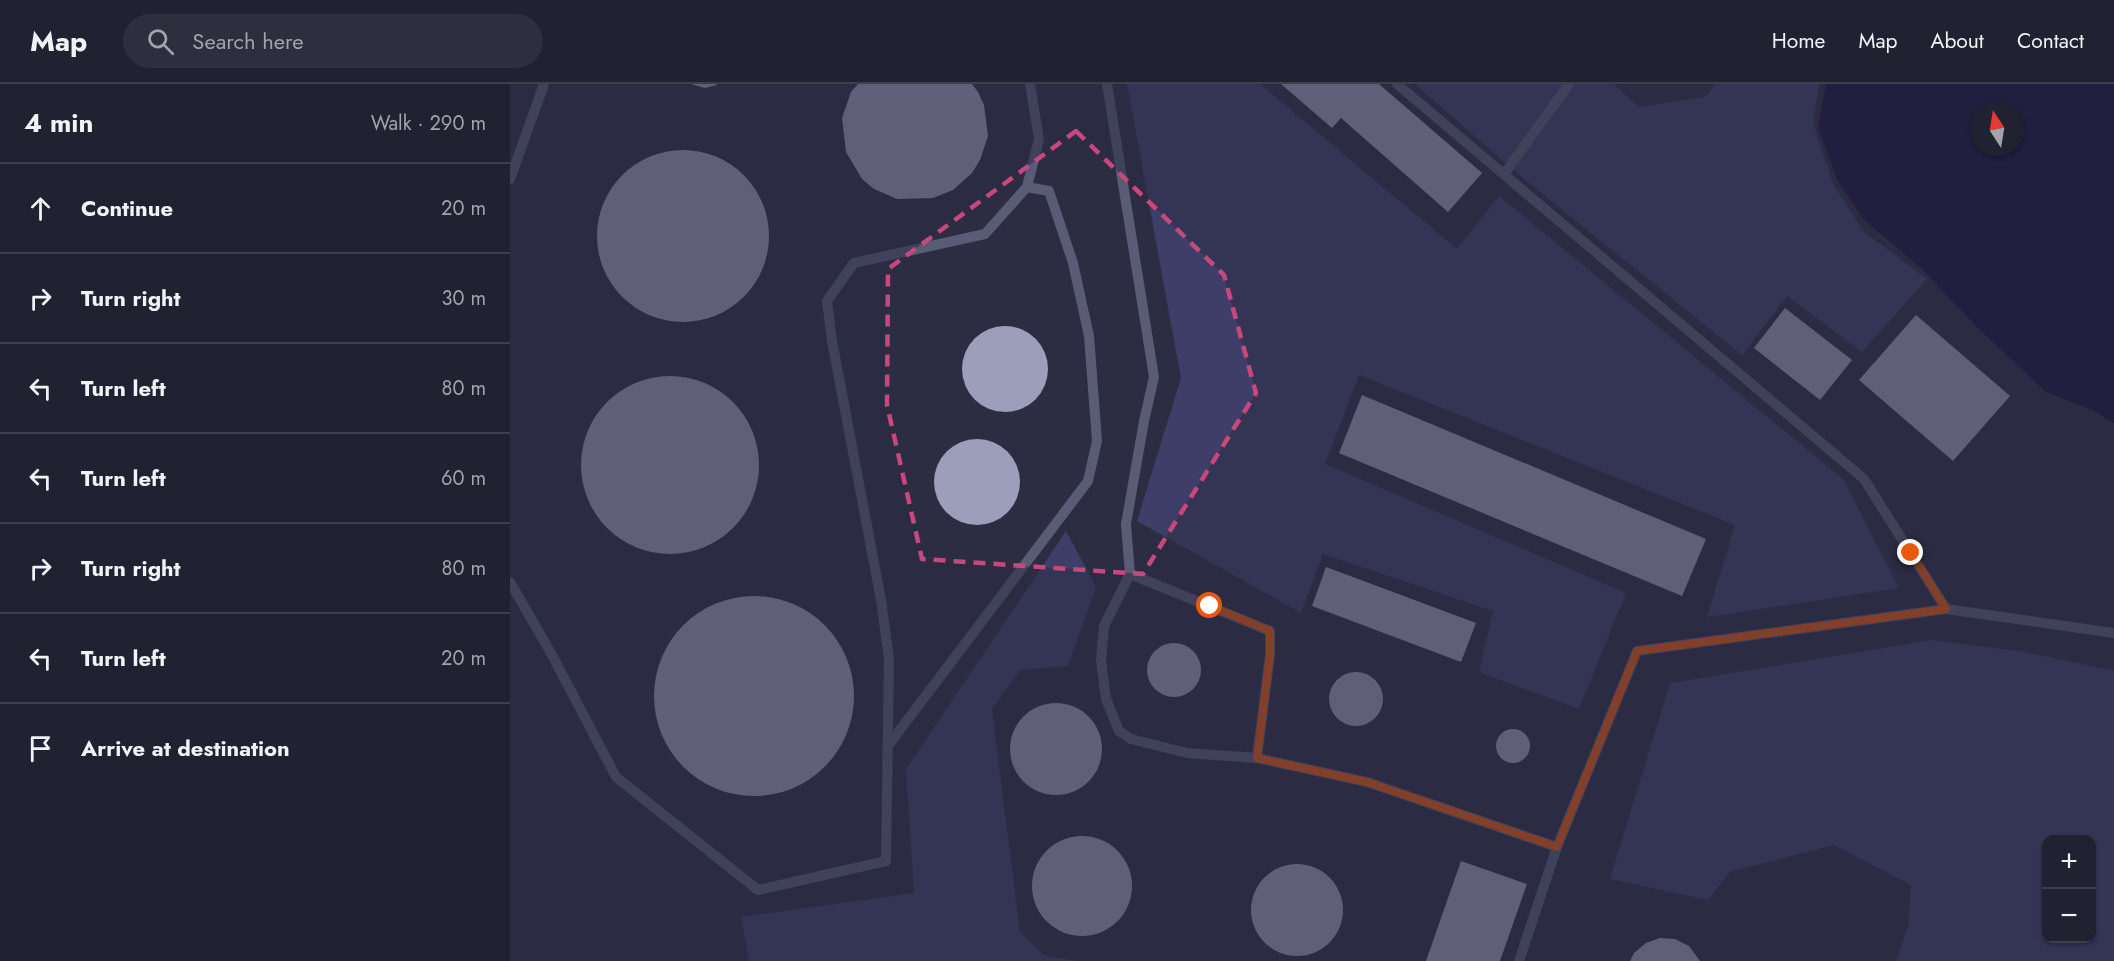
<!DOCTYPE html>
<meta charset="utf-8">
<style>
:root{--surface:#212132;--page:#2d2e3e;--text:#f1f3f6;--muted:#a2a3ac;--line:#3e3e4d}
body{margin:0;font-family:Jost,sans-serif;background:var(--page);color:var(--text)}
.controls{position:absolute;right:18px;bottom:18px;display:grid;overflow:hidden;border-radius:12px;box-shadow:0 2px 4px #0004}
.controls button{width:54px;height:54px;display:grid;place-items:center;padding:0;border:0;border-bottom:2px solid var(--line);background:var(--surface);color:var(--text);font:30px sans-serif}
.compass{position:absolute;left:1460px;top:18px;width:54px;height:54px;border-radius:50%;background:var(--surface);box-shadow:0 2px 4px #0004;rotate:348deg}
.stop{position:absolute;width:18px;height:18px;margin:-14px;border:4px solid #ea580c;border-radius:50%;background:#fff}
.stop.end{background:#ea580c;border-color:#fff;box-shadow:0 2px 6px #0008}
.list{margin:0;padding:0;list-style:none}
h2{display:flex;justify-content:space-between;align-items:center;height:78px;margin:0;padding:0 24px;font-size:26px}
h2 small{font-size:20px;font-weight:400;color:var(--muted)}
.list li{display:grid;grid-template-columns:39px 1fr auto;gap:18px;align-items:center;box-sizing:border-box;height:90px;padding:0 24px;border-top:2px solid var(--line)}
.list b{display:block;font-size:22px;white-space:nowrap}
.list em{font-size:20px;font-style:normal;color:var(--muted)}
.icon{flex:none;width:33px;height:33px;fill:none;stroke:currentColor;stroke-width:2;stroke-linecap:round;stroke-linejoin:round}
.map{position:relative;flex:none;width:1604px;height:877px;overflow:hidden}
header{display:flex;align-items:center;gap:36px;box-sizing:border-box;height:84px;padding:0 30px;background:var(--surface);border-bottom:2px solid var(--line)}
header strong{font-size:28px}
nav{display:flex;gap:33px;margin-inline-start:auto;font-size:21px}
.search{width:420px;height:54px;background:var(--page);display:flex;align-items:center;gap:15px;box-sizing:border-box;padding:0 21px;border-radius:33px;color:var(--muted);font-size:22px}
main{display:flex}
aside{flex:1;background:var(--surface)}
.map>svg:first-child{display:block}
.green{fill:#3f3e68;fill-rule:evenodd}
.water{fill:#150e3c;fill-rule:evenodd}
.building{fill:#9d9eba}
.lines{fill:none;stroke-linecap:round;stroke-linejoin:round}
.service{stroke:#5a5b75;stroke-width:10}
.route{stroke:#ea580c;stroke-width:8}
.marked{fill:none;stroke:#c8487e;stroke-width:4.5;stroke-dasharray:12 8;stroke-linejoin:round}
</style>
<header>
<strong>Map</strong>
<div class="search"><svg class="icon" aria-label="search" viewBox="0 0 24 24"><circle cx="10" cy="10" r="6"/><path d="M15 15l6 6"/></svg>Search here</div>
<nav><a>Home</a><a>Map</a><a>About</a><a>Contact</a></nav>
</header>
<main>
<aside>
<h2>4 min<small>Walk · 290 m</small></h2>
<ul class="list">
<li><svg class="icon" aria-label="ahead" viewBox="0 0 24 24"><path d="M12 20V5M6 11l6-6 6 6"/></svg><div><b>Continue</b></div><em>20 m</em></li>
<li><svg class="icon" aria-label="right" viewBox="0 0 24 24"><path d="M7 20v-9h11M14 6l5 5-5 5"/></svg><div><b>Turn right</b></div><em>30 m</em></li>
<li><svg class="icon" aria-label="left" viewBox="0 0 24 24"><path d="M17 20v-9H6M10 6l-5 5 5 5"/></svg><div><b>Turn left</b></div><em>80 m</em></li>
<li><svg class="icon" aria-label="left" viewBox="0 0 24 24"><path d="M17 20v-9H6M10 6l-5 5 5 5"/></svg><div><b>Turn left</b></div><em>60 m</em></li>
<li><svg class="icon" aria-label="right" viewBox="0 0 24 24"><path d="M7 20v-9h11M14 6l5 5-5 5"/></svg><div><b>Turn right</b></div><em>80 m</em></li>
<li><svg class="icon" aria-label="left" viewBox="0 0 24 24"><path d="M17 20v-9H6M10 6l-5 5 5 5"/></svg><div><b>Turn left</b></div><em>20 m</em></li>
<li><svg class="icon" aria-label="arrive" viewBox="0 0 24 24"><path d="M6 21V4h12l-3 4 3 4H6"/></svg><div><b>Arrive at destination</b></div></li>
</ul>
</aside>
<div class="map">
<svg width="1604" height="877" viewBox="0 0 1604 877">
<rect width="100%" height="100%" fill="#2c2c43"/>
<g class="green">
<path d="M617,0h133l197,165 42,-53 344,283 56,109 -192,29 28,-92 -376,-150 -34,89 301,129 -47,116 -100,-37 14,-61 -170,-57 -22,59 -164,-92 44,-143z"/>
<path d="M905,0h198l26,23 67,-10 9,-13h104l-6,39 20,61 31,48 63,47 -65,73 -75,-56 -45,59 -219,-177z"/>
<path d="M556,447l30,56 -28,79 -48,4 -28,39 28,223 23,23 34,6h-328l-8,-44 173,-24 -8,-124z"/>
<path d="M1421,556l89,11 94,20v290h-218l12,-34 3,-42 -77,-40 -104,27 -22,28 -98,-21 60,-196zM1536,756h46v98h-46z"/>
</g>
<path class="water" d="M1316,0h288v339l-22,-13 -46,-18 -69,-65 -55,-58 -58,-49 -27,-40 -19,-53zM1469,27h36v36h-36z"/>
<g class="building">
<path d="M181,0h25l1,1 -12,3z"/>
<path d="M348,0h114l6,8 6,13 4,31 -8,24 -8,13 -19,17 -20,8 -36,1 -23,-10 -12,-10 -16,-27 -4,-34 9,-26z"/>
<path d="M771,0h98l103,89 -34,39 -107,-94 -9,10z"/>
<circle cx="173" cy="152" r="86"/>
<path d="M1275,224l67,52 -32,40 -66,-52z"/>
<path d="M1406,231l94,81 -57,65 -94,-81z"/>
<circle cx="495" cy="285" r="43"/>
<circle cx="160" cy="381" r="89"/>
<path d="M852,311l344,144 -24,57 -343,-143z"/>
<circle cx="467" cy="398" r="43"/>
<path d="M816,483l150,56 -15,39 -149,-56z"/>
<circle cx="244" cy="612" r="100"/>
<circle cx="664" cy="586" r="27"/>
<circle cx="846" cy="615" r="27"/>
<circle cx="546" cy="665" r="46"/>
<circle cx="1003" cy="662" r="17"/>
<circle cx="572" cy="802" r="50"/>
<path d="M951,777l66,23 -27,77h-74z"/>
<circle cx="787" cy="826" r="46"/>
<path d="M1150,854l15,1 14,7 11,15h-70l4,-8 12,-10z"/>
</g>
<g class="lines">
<g class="service">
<path d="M597,0l47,293 -10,44 -18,103 4,50"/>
<path d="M887,0l467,395 82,130"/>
<path d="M994,90l65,-90"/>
<path d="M0,95l34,-95"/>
<path d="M0,498l42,73 64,122 142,113 128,-29 3,-202 -8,-59 -49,-259 -5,-40 27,-38 131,-29 42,-47 12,-48 -9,-55"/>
<path d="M377,663l201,-266 9,-40 -8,-105 -16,-73 -24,-72 -22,-4"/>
<path d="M747,674l-70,-5 -56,-14 -12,-8 -13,-32 -5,-39 3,-34 26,-52 140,57v24l-13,103 110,24 190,65"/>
<path d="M1009,877l38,-114 80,-196 309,-42 168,24"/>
</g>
</g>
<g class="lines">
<path class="route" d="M700,522l60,25v24l-13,103 110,24 190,65 80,-196 309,-42 -35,-56"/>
</g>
<path d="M0 0H1604V877H0ZM566,47l148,144 32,118 -113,181 -221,-15 -35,-154 1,-136z" fill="#2c2c43" fill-opacity=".55" fill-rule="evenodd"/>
<path class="marked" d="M566,47l148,144 32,118 -113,181 -221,-15 -35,-154 1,-136z"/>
</svg>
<div class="controls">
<button>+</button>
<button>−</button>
</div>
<svg class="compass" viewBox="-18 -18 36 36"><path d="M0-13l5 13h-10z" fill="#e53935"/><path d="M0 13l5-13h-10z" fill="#a2a3ac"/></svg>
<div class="stop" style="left:700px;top:522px"></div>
<div class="stop end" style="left:1401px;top:469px"></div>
</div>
</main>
